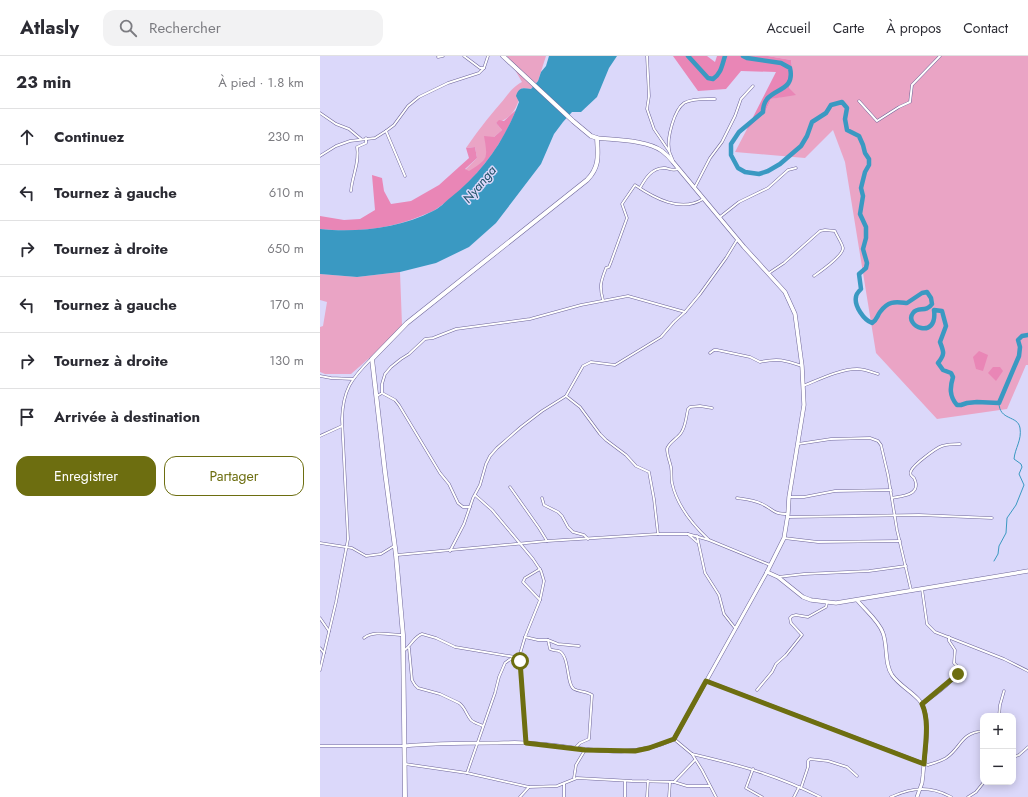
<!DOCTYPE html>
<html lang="fr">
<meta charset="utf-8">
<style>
:root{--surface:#fff;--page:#f2f2f3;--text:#2b2b33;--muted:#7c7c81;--line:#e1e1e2;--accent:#6d6e10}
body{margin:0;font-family:Jost,sans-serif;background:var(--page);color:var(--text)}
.controls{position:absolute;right:12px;bottom:12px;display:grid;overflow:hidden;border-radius:8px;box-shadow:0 2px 10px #0003}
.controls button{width:36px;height:36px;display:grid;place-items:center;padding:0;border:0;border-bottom:1px solid var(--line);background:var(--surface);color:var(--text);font:20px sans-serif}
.stop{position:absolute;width:12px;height:12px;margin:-9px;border:3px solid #6d6e10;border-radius:50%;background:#fff}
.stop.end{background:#6d6e10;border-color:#fff;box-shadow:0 1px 4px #0008}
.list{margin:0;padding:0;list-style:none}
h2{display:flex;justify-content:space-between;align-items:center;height:52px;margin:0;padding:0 16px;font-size:17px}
h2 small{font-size:13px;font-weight:400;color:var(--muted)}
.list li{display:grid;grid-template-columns:26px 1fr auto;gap:12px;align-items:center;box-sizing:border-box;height:56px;padding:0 16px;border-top:1px solid var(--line)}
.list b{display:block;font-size:15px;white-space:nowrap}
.list em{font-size:13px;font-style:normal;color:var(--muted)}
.actions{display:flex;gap:8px;padding:12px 16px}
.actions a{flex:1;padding:9px 0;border:1px solid var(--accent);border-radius:12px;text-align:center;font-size:14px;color:var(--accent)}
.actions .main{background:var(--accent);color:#fff}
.icon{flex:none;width:22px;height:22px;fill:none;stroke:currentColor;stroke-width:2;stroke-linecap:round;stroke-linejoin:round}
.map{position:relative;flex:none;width:708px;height:741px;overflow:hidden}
header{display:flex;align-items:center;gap:24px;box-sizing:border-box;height:56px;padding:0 20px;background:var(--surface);border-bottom:1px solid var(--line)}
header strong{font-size:19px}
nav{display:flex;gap:22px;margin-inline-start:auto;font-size:14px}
.search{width:280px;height:36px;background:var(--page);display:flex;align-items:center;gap:10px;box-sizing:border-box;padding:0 14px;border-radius:12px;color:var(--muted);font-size:15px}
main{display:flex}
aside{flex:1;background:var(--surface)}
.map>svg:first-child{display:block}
.green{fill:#eaa4c5}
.forest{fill:#e986b6}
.water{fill:#3a99c2}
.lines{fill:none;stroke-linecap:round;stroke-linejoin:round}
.stream{stroke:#3a99c2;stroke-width:1}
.river{stroke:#3a99c2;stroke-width:4.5}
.street-casing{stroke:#6e6699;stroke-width:3}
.secondary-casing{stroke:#6e6699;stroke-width:4}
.primary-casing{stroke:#6e6699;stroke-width:4.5}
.highway-casing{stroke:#6e6699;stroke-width:5}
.street{stroke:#fff;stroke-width:2}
.secondary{stroke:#fff;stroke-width:3}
.primary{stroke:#fff;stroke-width:3.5}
.highway{stroke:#fff;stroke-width:4}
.route{stroke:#6d6e10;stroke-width:5}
.labels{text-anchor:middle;stroke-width:3;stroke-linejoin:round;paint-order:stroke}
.water-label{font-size:13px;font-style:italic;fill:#21536a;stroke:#dbd8fa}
</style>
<header>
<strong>Atlasly</strong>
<div class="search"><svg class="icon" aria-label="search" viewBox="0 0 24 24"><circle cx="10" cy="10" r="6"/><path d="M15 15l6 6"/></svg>Rechercher</div>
<nav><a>Accueil</a><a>Carte</a><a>À propos</a><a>Contact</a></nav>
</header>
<main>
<aside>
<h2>23 min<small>À pied · 1.8 km</small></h2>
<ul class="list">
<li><svg class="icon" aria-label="ahead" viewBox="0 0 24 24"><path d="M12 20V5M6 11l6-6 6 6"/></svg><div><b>Continuez</b></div><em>230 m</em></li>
<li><svg class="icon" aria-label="left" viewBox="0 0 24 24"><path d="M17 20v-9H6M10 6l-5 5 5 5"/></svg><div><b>Tournez à gauche</b></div><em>610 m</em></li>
<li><svg class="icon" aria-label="right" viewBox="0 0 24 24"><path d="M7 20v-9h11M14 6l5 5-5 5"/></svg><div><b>Tournez à droite</b></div><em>650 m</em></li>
<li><svg class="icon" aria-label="left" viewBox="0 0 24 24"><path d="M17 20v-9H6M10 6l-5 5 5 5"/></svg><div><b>Tournez à gauche</b></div><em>170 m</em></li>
<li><svg class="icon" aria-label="right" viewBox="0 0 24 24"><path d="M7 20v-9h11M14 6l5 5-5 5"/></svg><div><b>Tournez à droite</b></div><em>130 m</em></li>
<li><svg class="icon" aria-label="arrive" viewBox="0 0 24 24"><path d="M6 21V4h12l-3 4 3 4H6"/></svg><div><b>Arrivée à destination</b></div></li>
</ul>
<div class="actions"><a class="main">Enregistrer</a><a>Partager</a></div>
</aside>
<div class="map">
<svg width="708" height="741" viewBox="0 0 708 741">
<rect width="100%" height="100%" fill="#dbd8fa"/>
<g class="green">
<path d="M187,0h39l-8,25 -7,8 -9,-1c-4,16 -7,30 -26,35l6,7 -8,7h-9c3,22 3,23 -16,35l-4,-2 12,-12 -2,-11 -9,1c11,-16 21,-29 34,-44 8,-9 11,-16 22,-22z"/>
<path d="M448,0h260v309h-2l-19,44 -70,10 -61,-66 -31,-191 -12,-32 -28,28 -70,-6 11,-21 19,-19 6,-13 10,-2 8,-9 4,-14 -2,-14z"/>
<path d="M80,216l2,53 -20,22 -31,27h-26l-5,-2v-45l3,-1 4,-24 -7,-2v-26l37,3z"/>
</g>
<g class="forest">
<path d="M353,0h34l8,6 2,-6h51l23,4 2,14 -4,14 7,7 -25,4 -6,13 -19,19 30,-59 -35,-1 -15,18 -28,2z"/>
<path d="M196,54c-15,39 -46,77 -81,100 -4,2 -9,4 -14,6 -32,13 -67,17 -101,13v-13l24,4 16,-1 15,-9 -3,-35 10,3 2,13 7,13 20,-3 28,-16 30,-27 -3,-10 9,-1 2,11 -12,11 4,2c19,-12 19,-12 15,-35l10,1 8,-7 -6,-7 3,-3 5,1z"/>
<path d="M659,295l9,4 -5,16 -7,-2 -3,-12z"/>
<path d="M673,311h7l3,4 -7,10 -8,-8z"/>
</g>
<path class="water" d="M229,0h68l-8,12 -12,29 -16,15h-9l-9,10 -9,12 -13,30 -45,59 -27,24 -33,16 -36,9 -43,5 -37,-3v-45c37,4 80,-1 113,-18 7,-3 12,-9 17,-13 33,-26 55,-58 69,-96l-3,-6c3,-9 7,-8 15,-7l7,-8 3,-9 5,-6z"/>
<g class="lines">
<path class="stream" d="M674,505l4,-7 1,-8 7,-13 1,-15 9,-13 8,-20 -5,-11 3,-7 -1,-3 -7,-5c1,-11 8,-19 6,-31 -2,-13 -21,-7 -21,-25"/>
<g class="river">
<path d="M368,0l20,22 5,1c8,-5 9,-14 12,-23"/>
<path d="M423,0l4,2 34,5 9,5c5,22 -14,20 -23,31 -3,4 -4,8 -4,13l-24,20 -8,12v11l7,13 7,4 14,2 9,-3 12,-7 21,-18 6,-10 5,-14 14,-9 5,-8 11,-3 5,6 -2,11 2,11 12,6 4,9 2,8 4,6v6l-4,7 -4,16 2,8 -3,18 6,13v11l-3,11 4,14 -1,5 -7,6 2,15c-2,2 -5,5 -5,8 -2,9 8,23 16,26 5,-3 5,-7 8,-11 9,-12 16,-10 27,-9l15,-10 5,-1 4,6 1,6c-6,9 -14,2 -19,9 -10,13 25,28 21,-3l8,1 4,15 -6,16c4,10 5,12 -2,21l5,7 8,3 2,4c-3,10 -4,19 4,28h4l6,-2 10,-1 22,1 20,-47 1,-9 -2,-7 4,-4 6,-1"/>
</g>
<defs>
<g id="street">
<path d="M144,0l16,12h4"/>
<path d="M327,0l2,40 -2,13 7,20 15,22"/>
<path d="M118,1l5,-1"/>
<path d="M539,45l18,20 22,-14 11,-5 2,-17 28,-29"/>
<path d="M0,57l16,11 13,5 12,10"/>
<path d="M66,75l19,45"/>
<path d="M0,100l16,-10 14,-5 25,-3 11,-7 8,-6 14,-19 11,-9 29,-14 31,-10 5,-5 4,-12"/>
<path d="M353,105c-1,-4 -4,-8 -4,-12 -2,-11 5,-39 15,-46 8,-5 22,-4 31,-4"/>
<path d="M375,131l15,-29 12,-16 13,-26 6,-17 12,-13"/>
<path d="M320,132c5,-9 12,-21 25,-20 5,1 8,3 13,1"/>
<path d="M31,135c1,-15 9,-29 6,-44l9,-4v-5"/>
<path d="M400,161l19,-15 29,-14 20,-18 8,-2"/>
<path d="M449,217l15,-10 36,-32 5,-1 10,1c2,5 7,12 8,17 0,8 -22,23 -29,28"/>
<path d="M283,244c-4,-14 -2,-19 3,-32l3,-1 2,-5 16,-44 -5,-14 13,-19c19,13 46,28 68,14"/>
<path d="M390,297l4,-3h3l33,7 10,5c18,-4 24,-2 42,4"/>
<path d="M0,320l11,2 22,1"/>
<path d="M483,330c15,-6 37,-17 54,-17 7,0 15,3 21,5"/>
<path d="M62,337v-9l3,-10 6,-7 10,-8 8,-5 16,-15 8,-1 23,-9 74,-10 51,-14 47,-9 57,16"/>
<path d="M57,340l5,-3 13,7 4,5 41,68 9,11 9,19 5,4h7"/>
<path d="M246,340l14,11 20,27 6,6 20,15 10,11 13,6 5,27 4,35"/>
<path d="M0,380l22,-10"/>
<path d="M478,388l33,-5 39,-1 8,3 3,4 7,30 9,55 14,60"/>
<path d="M190,431l29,41 8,13"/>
<path d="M155,439l17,15 41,49 8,12 3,10 -4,19 -15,37 -5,17 6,89"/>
<path d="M469,441h15l31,-6 56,-1"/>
<path d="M222,442l2,7 14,7 4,4 6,11 5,5 11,3 4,4"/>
<path d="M417,442c8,1 18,2 25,6 13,6 10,10 26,10"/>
<path d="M572,442c8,-2 25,-2 24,-14 0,-2 -1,-4 -2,-6 -2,-2 -5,-3 -3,-7 2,-6 25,-23 31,-25 6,-2 12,-2 18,-2"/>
<path d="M468,461l131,-2 73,3"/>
<path d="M368,478l9,8"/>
<path d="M377,480l8,37 14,22 5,19 11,14"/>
<path d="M464,482l34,4 82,-1"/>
<path d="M388,483c-16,-15 -31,-33 -36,-56 -1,-5 0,-10 -1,-16 -1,-5 -4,-12 -4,-18 1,-6 11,-11 14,-16 5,-7 5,-16 7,-24l2,-2 10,-1 12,2"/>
<path d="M0,487l32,5 14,8 15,-2 13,-8"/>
<path d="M130,495l14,-27 9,-26 7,-13 6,-21 4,-8 7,-8 24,-21 21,-16 24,-15 17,-30 8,-4 24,3 46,-28 13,-15 11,-10 15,-18 26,-36 11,-18"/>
<path d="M77,499l150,-14 111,-7h30l21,6 61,25"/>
<path d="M220,513l-15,9 -2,4 17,18"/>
<path d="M458,521l26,-3 65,-3 37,-5"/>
<path d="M602,533l5,35 8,8 69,27 24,12"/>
<path d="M0,562l9,13"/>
<path d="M205,581l13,3h10l10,4 21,2"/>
<path d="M44,582c10,-8 26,-3 38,-3"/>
<path d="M228,584l2,9c3,2 7,1 9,2 11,5 7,33 15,38 5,3 13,2 18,6l-3,44 -9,4 -5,5"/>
<path d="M0,592l4,5"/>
<path d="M89,592l3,32 3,5 3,3 22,6 19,9c6,4 7,11 12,17 3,3 8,4 12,6"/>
<path d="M83,595c8,-4 10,-14 19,-17l14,4 19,9 60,10 5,4"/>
<path d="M0,614l16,-68 12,-63 -6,-120c1,-29 9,-40 29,-60"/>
<path d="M387,625l221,84c6,-2 13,-4 18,-7 16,-11 14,-25 37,-27"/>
<path d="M437,634l15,-18 4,-8 10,-9 16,-20 -11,-12 -1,-5 2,-2 4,-1 12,2 18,-10 1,-4"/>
<path d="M602,649c9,-8 36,-25 37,-37l-5,-5 1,-13 -6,-9v-4"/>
<path d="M679,660l1,-11 4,-14"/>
<path d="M354,683l18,15 10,16 14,27"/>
<path d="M0,690h84"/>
<path d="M372,698c47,11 85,21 128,43"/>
<path d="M693,701l6,-2 9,-8"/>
<path d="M85,708l62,9 62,14 28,-1 20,-8 55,3 42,1 13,4h23"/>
<path d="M433,713l-7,19 16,9"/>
<path d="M147,717l28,-80 4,-16 6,-14 4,-3 11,-6"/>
<path d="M254,722l2,-13 9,-15"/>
<path d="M354,726l21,-22"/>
<path d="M244,728v13"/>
<path d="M481,732l7,-21v-6l2,-2 18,2 19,6 10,9"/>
<path d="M200,741l9,-10"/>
<path d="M305,741v-16"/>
<path d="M327,741l1,-16"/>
<path d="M349,741l1,-15"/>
<path d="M474,741l5,-10"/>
<path d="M571,741c22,-10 39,-11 60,0"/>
<path d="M648,741l8,-5 8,-10"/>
</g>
<g id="secondary">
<path d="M537,544c8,10 22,21 26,33 5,14 1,30 9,42 7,10 19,16 27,25 14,15 5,55 4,75l-1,8 -5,14"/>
<path d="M84,690c30,-3 59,-3 89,-3 11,0 22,-1 33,0 52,2 98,20 148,-4l93,-167"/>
</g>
<path id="primary" d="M277,82c18,2 50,2 65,13 4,3 8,7 11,11l71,85 41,45 10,22 7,52 2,39 -15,92 -1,17 -4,24 -17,34 11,5 25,20 8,3 25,3 192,-32"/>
<path id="highway" d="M85,741l-2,-162 -7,-80 -11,-83 -13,-113 35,-36 180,-143c13,-13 11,-25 10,-42l-6,-2 -18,-15 -70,-65"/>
</defs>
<use href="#street" class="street-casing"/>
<use href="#secondary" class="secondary-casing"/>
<use href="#primary" class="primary-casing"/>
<use href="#highway" class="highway-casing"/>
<use href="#street" class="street"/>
<use href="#secondary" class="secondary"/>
<use href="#primary" class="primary"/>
<use href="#highway" class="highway"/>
</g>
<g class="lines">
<path class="route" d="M200,605l6,82 59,7 50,1 14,-3 25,-9 32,-58 218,83c1,-19 6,-42 -2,-60l36,-30"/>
</g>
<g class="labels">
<g class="water-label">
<text transform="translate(159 128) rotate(-50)" y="5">Nyanga</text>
</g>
</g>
</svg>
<div class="controls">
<button>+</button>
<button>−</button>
</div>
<div class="stop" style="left:200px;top:605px"></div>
<div class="stop end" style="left:638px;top:618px"></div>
</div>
</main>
